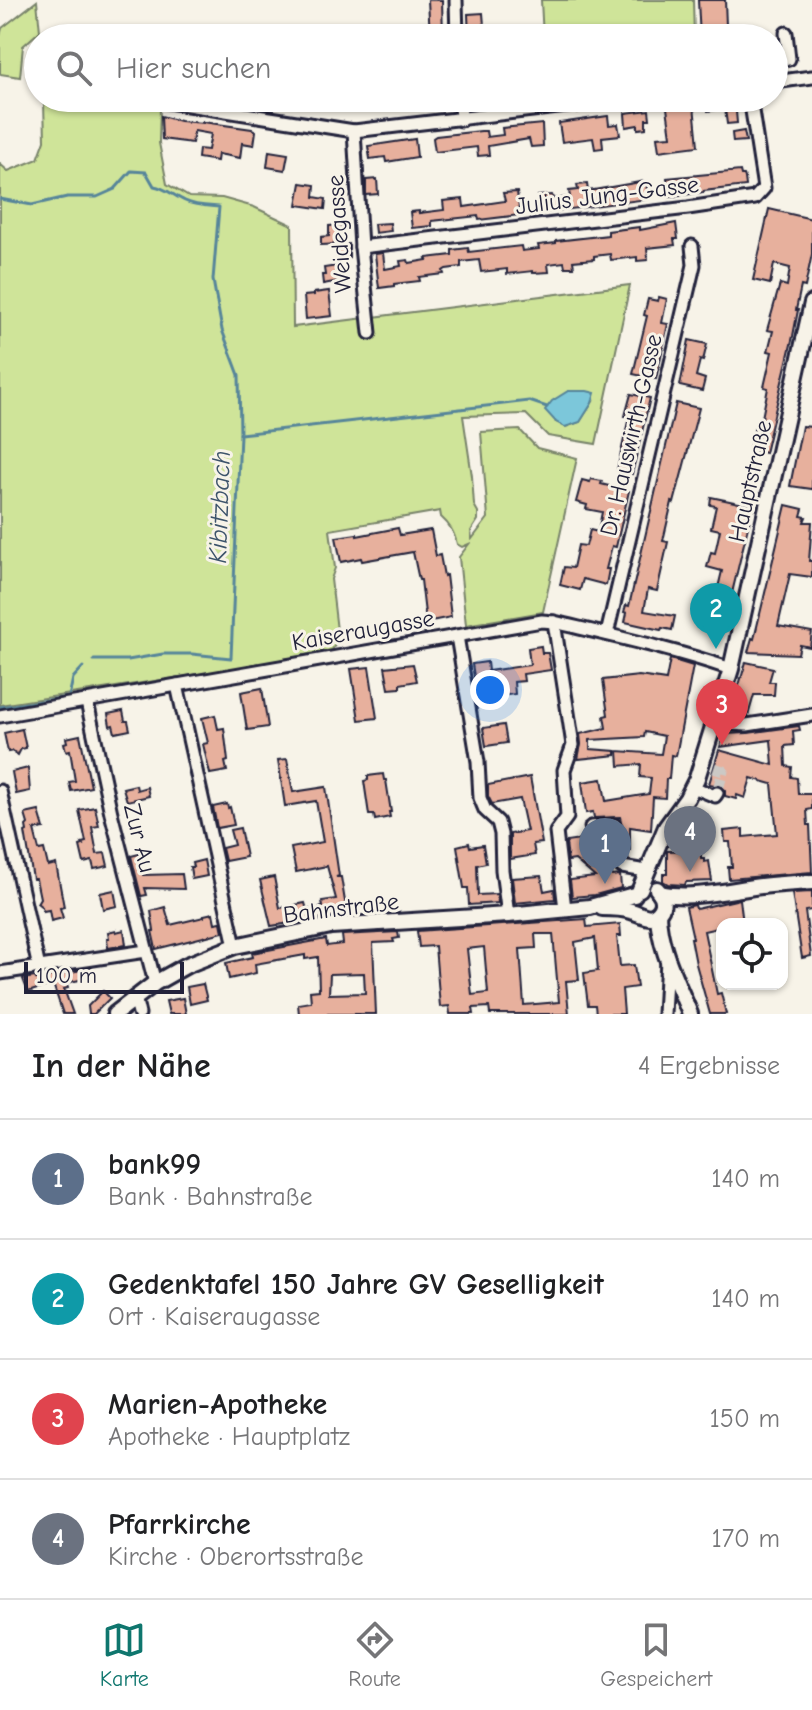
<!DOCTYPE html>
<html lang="de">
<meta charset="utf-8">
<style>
:root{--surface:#fff;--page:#f6f6f6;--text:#202124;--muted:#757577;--line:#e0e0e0;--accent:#0f766e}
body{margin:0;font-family:"Comic Neue",sans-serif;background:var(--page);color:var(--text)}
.controls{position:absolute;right:24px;bottom:24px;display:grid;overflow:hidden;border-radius:16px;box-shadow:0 2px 6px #0004}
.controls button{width:72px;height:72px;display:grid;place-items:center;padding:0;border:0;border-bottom:2px solid var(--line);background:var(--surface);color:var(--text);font:40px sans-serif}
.scale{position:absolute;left:24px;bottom:20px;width:160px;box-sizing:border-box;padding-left:8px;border:4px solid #22223b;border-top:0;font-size:22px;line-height:28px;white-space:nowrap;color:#22223b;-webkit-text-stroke:6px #f7f3e8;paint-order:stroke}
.you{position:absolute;left:490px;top:690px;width:28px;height:28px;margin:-20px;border:6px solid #fff;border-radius:50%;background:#1a73e8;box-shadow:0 0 0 12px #1a73e833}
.badge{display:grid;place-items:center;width:52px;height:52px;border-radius:50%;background:var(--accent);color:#fff;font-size:26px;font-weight:700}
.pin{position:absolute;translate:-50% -66px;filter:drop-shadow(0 2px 4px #0008)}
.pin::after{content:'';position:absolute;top:42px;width:28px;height:24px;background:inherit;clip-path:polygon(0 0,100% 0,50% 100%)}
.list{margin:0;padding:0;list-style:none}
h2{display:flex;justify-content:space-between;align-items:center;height:104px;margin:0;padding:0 32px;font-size:34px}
h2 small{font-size:26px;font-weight:400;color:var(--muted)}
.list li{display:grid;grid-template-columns:52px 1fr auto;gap:24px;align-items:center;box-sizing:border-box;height:120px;padding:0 32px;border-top:2px solid var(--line)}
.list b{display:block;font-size:30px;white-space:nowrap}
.list p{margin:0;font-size:26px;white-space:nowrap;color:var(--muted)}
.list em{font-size:26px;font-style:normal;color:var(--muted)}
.icon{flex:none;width:44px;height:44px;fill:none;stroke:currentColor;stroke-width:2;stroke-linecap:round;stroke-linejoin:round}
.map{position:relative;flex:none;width:812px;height:1014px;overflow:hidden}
.search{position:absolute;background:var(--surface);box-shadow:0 2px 6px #0004;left:24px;right:24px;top:24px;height:88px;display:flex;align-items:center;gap:20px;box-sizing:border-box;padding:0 28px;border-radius:44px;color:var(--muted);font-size:30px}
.sheet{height:584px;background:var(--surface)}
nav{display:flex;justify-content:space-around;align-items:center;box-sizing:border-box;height:112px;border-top:2px solid var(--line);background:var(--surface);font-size:22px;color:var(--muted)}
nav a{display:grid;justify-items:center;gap:4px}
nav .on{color:var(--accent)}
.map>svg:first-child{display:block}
.green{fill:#cfe499;stroke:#78836a;stroke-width:2;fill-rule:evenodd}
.water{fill:#7bc7da;stroke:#57859a;stroke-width:2}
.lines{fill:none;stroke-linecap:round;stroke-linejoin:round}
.stream{stroke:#57859a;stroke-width:3}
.building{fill:#e7b09d;stroke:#22223b;stroke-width:2;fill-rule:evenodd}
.minor-tunnel{stroke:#ccc9c5;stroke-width:11;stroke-dasharray:11 5.5;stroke-linecap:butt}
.minor-casing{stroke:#22223b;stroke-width:17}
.major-casing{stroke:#22223b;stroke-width:20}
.minor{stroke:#f7f3e8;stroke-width:11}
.major{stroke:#f7f3e8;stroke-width:14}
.labels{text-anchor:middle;stroke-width:6;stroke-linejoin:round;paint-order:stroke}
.street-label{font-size:24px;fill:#22223b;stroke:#f7f3e8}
.water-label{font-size:26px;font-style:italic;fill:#3d546b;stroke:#f7f3e8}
</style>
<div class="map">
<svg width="812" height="1014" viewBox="0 0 812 1014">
<rect width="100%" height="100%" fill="#f7f3e8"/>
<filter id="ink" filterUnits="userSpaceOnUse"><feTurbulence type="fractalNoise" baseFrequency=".0125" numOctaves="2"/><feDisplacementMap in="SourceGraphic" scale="16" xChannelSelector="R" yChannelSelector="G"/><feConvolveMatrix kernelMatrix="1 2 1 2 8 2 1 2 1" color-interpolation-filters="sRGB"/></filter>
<g filter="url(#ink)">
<g class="green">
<path d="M541,0h152l1,38h-151z"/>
<path d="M37,1l3,30 -17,15 -3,31 -20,-3v-38l2,-8z"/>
<path d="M46,98h65l49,9 -1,36 8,41 22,13 33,1 32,9 38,18 1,102 337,-42 -34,159 -48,-8 -22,-22 -63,2 9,60 2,29 4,7v8l-7,11 1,8 16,-21 -7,-86 39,-2 17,18 40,10 -34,154 -77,13 -7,-68 10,-13 -7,3 -5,-3c-3,-12 -7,-19 -16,-27l-1,-6 -110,19 5,38 -4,11 7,60 -6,11 -100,19 -232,36v-541l8,7 30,-12 7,-19 -1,-39zM592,403l-12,19 -14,5 -10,-5z"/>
</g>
<path class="water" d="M568,391h19l8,2 -3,10 -12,19 -15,5 -9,-5 -11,-12 7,-9z"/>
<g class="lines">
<g class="stream">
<path d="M0,199l32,6 35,-8h30l18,-8 16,-18 15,1 8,14c12,2 20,10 31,15 10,5 22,5 34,6l-6,73 9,50 17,45 1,59"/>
<path d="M94,660h34l35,-6h29l39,4 9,-224 289,-33 18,6"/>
<path d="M0,707l69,-10 4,-19 10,-11"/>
</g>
</g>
<g class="building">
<path d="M428,0h14l1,36h-2v2h-9l-2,-2z"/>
<path d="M698,0h27l1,26h-4v12h-22z"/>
<path d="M483,13l2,25h-16l-1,-24z"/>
<path d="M433,98h13l1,9 -14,1z"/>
<path d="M735,100l2,23 -10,1 -2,-15 -17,2v-8z"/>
<path d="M694,105l4,41 -39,5 -2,-14 14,-1 -4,-28z"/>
<path d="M649,110l1,9h-4v9l-8,1v-4l-12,2 -1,-14z"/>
<path d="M161,116l19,5 23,2v-1l49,7 4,2 -2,14 -12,-2 -2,15 -22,-4 -1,7 -19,-3 1,-9 9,1 3,-16 -17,-3 -2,12 -30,-4z"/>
<path d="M608,116l1,9 9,-1 2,11 -18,2 1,11 -8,1 -2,-11 -31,4 -3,-19z"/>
<path d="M542,124l1,22 -12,1 -2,-8 -41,7 1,9 -11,1 -1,-9 -42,5 -2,-14 3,-2 45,-5h5l1,6 16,-2 -1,-7z"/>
<path d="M744,131l2,10 -13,1 -1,-9z"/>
<path d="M415,139l2,18 -31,5 -1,-5 -15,2 -2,-13z"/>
<path d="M269,151l19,3 -3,16 -18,-3z"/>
<path d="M740,171l1,4h3l1,3 1,8 -42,5v1l-35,5 -2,-19z"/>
<path d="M377,179l1,15 -12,1v-15z"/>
<path d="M646,181l2,18 -108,14 -2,-17 14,-1 1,4 17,-2 -1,-6 9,-1 -1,-5 10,-1 1,7z"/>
<path d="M301,183l14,2 -1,12 12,2 -1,10 -28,-4z"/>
<path d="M517,192l3,23 -41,5 -1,-4 -46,5v5l-20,2 -2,-16 9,-1v2l25,-3 -1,-9 20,-2 1,8 41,-6 -2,-8z"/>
<path d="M769,209l43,10v35l-7,33 -4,-1 -5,24h2l-5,26 -28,117 -16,-4 6,-22 5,1 8,-40 -4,-1 8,-35 -4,-1 5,-20 -6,-1 13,-46 7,2 3,-18 -16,-4 -4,20 -17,-4z"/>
<path d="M390,223l1,8 -16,2 -1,-9z"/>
<path d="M676,223l2,16h-4l1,6 -28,3 1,12 -11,1v-4l-26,3 -1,-6 -16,2v3l-21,2 1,6h-9l-1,-5 -16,2 1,8 -16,1v-2l-26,3v-5l-26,3 -2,-12 -18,2v5l-15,2 -3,2 1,3 -25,3 1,4 -26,3v2l-15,2 -4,-34 8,-1 2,16 16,-3 -1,-5 8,-1 1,3 18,-3 -1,-2 26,-3v-5l16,-2 1,4 52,-6 1,5 17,-2 -1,-4 18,-2v-2l52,-6v-4l32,-4v3z"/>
<path d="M341,225l1,19 -21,1v-8l8,-1v-10z"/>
<path d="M349,244v14l-13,-3v-10z"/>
<path d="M338,266l2,15 -17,3 -1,-9h3l-1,-7z"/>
<path d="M329,291l3,25 -26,3 -2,-23 10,-1v-2z"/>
<path d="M659,297l8,2 -5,24 6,1 -12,55 -23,-5 14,-58 -3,-1 4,-16 10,2z"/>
<path d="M689,340l18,4 -4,17 -3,-1 -4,16 9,3 -3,12 -22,-5z"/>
<path d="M631,394l19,4 -18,76 -15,-4 12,-53 -4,-1z"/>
<path d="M676,403l23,5 -25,95 -2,-1 -9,39 5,1 -11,49 -9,-2 -4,22 31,5 -3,14 -10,-2 -1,2 -36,-8 2,-9 -3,-1 2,-7 3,1z"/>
<path d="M802,426l10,1v62l-22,-3z"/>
<path d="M591,479l11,2 -1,3 28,7 -13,56 -4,-1 -6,23h3l-3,16 -23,-6 -3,11 -20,-5 4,-18 9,1 5,-23 8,1 4,-16 8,2 4,-20 -16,-3 1,-4 -11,-3 6,-22 8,2z"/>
<path d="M711,497l42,9 -28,116 -17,-4 6,-26h3l5,-21 -15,-4 4,-15 4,1 5,-23 -9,-2 5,-22 -6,-1z"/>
<path d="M786,505l17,4 -2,7 5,1 -2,5h8l-3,39h3v16l-22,-3 -12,52 34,6 -2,15 -10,-2 -2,9 -50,-2 4,-14 2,1z"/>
<path d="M398,528l2,7 31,-5 5,26 4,-1 4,21 2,-1 5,42 -25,5 -5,-42h-2l-6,-28 -51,9 -1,-3 -20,4 -5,-25 21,-3v2z"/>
<path d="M541,646l1,7h6l3,17 -28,4 1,7 -10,1 1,12 -22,3v3l-15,2 -6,-38 15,-2 1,9 42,-6 -2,-17z"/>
<path d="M670,659l23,7 -17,90 -5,-1 -2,24h-3l-1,19 -12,-1 -2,33 -21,-3v24h-2l-8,-34 -26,1 -1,-6 -7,1 -4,-31 20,-3 4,22 43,-7 2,-16 -11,-1 1,-13 -22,2 -1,-15 43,3 3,-18 -19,-4 -1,5 -54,3v9l26,2v4l-38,4 3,-15 -1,-10 26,-6 -2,-12 4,-1 -5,-35 36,-4 27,4z"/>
<path d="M746,662l27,6 -4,14h6l-1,13h-20l-6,21h-16l-1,-4z"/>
<path d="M413,664l4,17 -17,3v4l-11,1 -4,-22z"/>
<path d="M369,667l8,51 -18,2 -8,-51z"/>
<path d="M262,688l6,39 -21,3 -6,-38z"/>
<path d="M123,711l2,10h3l2,9 -15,3 -2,-8 -3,1 -2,-12z"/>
<path d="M215,715l3,14 6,-1 4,33 -3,1 2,9 -17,3 -7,-30 5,-1 -6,-25z"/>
<path d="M504,725l3,18 -21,3 -3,-18z"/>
<path d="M799,726l1,4 -7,1 1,14 -9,1 1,20 6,1 -1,10 6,1 1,16h14v15l-5,1 1,15h2l2,47 -83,7 -1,-12h4l-2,-25h-5l-1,-11 19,-2v8l34,-3 -5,-50 -21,-6 -6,20 -8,-3 -1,4 -11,-3v-6l-4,-4 -12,-2 10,-34 54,15 -2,-25 -51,7 4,-13 24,-1z"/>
<path d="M22,729l4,19 -5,1 -3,6 -5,-4 -5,1 -4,-19z"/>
<path d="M80,735l11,52 -20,4 -2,-9 6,-1 -5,-31 -4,1 -2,-8 3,-1 -1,-4z"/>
<path d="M287,759l6,33 33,-5 13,89 -3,1h5l6,37 -76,12 -11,-46 14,-3 6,31 25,-5 2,7 16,-3 -1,-6 14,-2 -9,-33 -31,6 -5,-24 32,-6 -7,-41 -31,5 -7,-46z"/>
<path d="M28,768l2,23 -14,3 -4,-22z"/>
<path d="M383,774l1,6h2l5,32h-2l1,5 -15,3 -1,-5h-5l-5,-34 4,-1v-4z"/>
<path d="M530,777l12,66 -9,1 2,11 -25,4v-25l17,-3 -7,-32 -28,5 -4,-8v-11z"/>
<path d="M136,785l1,5 10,-3 2,9 -22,5 -4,-13z"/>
<path d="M227,804l1,4 2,-1 4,18 -17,3 -4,-21z"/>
<path d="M95,807l4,19 -7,1 5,27 8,-1 3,13 -14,3 -2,-8 -8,2 -4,-17 3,-1 -1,-2 4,-1 -7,-32z"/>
<path d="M39,811l5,17 -10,2 5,20 5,-1 4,17 8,-2 8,43 -4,1 3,10 -12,3 -2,-11 -6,1 -1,-4 -5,-4 3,-5 -4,-19h-3l-8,-47 2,-1 -1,-5 2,-2 -3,-10z"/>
<path d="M240,828l6,29 -21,4 -3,-13 12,-3 -4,-15z"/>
<path d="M608,836l4,40 8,-1 1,13 -26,7 -23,2 -2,-17 25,-3 -20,-17 -7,1 -2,-19z"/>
<path d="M469,843l1,4 13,-2 3,18 -9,2 1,30 19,-1 1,9 -29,2 -1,-17h-4l-7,-42z"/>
<path d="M695,850v2h6v7h3v3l5,-1 3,20 -26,1 -1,3 -17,-1 -5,-3v-7h4v-23z"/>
<path d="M139,854l4,21 39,-1 2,15 -39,-1 2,7 -6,1 -10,-40z"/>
<path d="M204,860l3,16 -15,3 -2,-12h3l-1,-4z"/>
<path d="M541,876l3,15 10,-2 1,10 -40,4 -3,-25z"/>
<path d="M114,890l3,16 -14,3 -3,-16z"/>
<path d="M812,892v18l-7,1 6,45 -9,2 -10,-65z"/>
<path d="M740,899l3,25h-21v3l-18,4 13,63 4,-1 5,21h-16l-14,-50 -5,-26h2l-7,-31 9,-2 1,4z"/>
<path d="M165,907l5,18 34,-8v-2l9,-2 2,10 6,-1 2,10 -67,17 -4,-18h2l-3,-20z"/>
<path d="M586,919l1,8 33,-3 1,12h-4l3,30 14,-1 3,22 -15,2 2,25h-28l-1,-9h-7l-4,-32 14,-2 -3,-33 -20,4 4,38 -13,1 3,33h-79l-1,-7 -16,1 1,6h-24l-1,-8 -9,1 -5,-61 -16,1 -2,-16zM535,934h18l6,68 -35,3 -4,-56 16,-1zM484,947l4,46 -16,2 -5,-46z"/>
<path d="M116,930v2l8,-2 2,15 -18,3 -1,-10h2l-1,-6z"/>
<path d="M398,932l1,6 -6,1 1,3 -21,1 3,71h-77l-1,-10 13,-2 -1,-11 9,-1 -1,-33 -13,2v-4l-50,9 1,9 -27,6 -3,-16 27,-6 -1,-4 74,-14 1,7 16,-2 -1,-9zM364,973l1,20 -36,1 1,-20z"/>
<path d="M91,968l2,9 -27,6 2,5 -4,1 9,25h-10l-10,-30 -25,8 -5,-13 12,-2 1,2z"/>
<path d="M203,984l4,16 -17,4 -3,-17z"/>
<path d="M103,991l7,7 -16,16h-5l-1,-8z"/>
<path d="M183,998l3,16h-17l-3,-13z"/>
</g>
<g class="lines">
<path class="minor-tunnel" d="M714,768l9,3 -6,22"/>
<defs>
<g id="minor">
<path d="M456,0l1,38"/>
<path d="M786,33l3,26"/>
<path d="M774,82l38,-5"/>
<path d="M143,98l211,33 281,-33"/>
<path d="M460,98l1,22"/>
<path d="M354,131l7,116 9,86"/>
<path d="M361,247l327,-39 67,-10 9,-10 -14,-90"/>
<path d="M554,622l19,123 -9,25 3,47 -11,15 9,77"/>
<path d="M607,634l87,-369 -2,-19"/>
<path d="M457,636l21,126 2,36 5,12 13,12 3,12 1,36 6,45"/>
<path d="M177,685l58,261"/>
<path d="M87,702l24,111 44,170"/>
<path d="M0,716l542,-95 12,1c59,14 119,27 177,47"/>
<path d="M715,723l32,2 65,-10"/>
<path d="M693,787l22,9 2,-3"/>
<path d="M0,791l39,177"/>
<path d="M591,827l23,-2 3,10 5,32 24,4"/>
<path d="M0,973l146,-22"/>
<path d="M135,997l4,17"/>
<path d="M664,1014l3,-54"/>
</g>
<g id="major">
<path d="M640,889l26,-62 21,-29 10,-20 34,-109 81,-366"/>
<path d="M660,893c31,7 70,-3 101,-7 17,-2 34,-3 51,-4"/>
<path d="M602,908c9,0 20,0 29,3 8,2 12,6 20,6 13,-5 16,-18 6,-28"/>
<path d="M658,914c1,35 19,67 32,100"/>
<path d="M115,1014l40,-31 32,-18 48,-19 96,-20 177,-11 82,-8 44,-12"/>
</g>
</defs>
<use href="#minor" class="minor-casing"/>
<use href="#major" class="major-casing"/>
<use href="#minor" class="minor"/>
<use href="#major" class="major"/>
</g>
</g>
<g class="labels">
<g class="street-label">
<text transform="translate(607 195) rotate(-7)" y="8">Julius Jung-Gasse</text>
<text transform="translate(339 234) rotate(-94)" y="8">Weidegasse</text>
<text transform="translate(631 435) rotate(-77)" y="8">Dr. Hauswirth-Gasse</text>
<text transform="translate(750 481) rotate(-77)" y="8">Hauptstraße</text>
<text transform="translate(363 630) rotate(-10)" y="8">Kaiseraugasse</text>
<text transform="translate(140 838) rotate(76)" y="8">Zur Au</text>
<text transform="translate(341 908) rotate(-7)" y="8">Bahnstraße</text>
</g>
<g class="water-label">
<text transform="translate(219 507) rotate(-88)" y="9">Kibitzbach</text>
</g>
</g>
</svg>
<div class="controls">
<button><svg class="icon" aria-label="locate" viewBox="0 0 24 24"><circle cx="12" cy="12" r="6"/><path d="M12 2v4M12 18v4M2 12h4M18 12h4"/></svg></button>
</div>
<div class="scale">100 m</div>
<div class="you"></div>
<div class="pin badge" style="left:605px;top:884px;background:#5c6f8a">1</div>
<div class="pin badge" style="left:716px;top:649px;background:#0f9aa8">2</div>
<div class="pin badge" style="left:722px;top:745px;background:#e0444e">3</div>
<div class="pin badge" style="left:690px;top:872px;background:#6b7280">4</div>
<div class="search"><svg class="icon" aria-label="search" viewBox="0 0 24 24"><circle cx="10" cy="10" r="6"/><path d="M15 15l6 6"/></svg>Hier suchen</div>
</div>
<section class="sheet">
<h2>In der Nähe<small>4 Ergebnisse</small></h2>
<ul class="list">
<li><span class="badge" style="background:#5c6f8a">1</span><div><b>bank99</b><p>Bank · Bahnstraße</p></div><em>140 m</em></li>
<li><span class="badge" style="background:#0f9aa8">2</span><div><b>Gedenktafel 150 Jahre GV Geselligkeit</b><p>Ort · Kaiseraugasse</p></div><em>140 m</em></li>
<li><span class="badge" style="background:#e0444e">3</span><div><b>Marien-Apotheke</b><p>Apotheke · Hauptplatz</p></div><em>150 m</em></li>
<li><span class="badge" style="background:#6b7280">4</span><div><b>Pfarrkirche</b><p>Kirche · Oberortsstraße</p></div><em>170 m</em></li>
</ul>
</section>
<nav>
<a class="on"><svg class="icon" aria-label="map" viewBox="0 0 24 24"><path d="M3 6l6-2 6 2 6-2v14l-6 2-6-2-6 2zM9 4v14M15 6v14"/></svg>Karte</a>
<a><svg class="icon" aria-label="directions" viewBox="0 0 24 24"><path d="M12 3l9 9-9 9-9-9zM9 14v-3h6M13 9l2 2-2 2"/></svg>Route</a>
<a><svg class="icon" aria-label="saved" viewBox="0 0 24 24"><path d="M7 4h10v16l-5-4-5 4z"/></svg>Gespeichert</a>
</nav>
